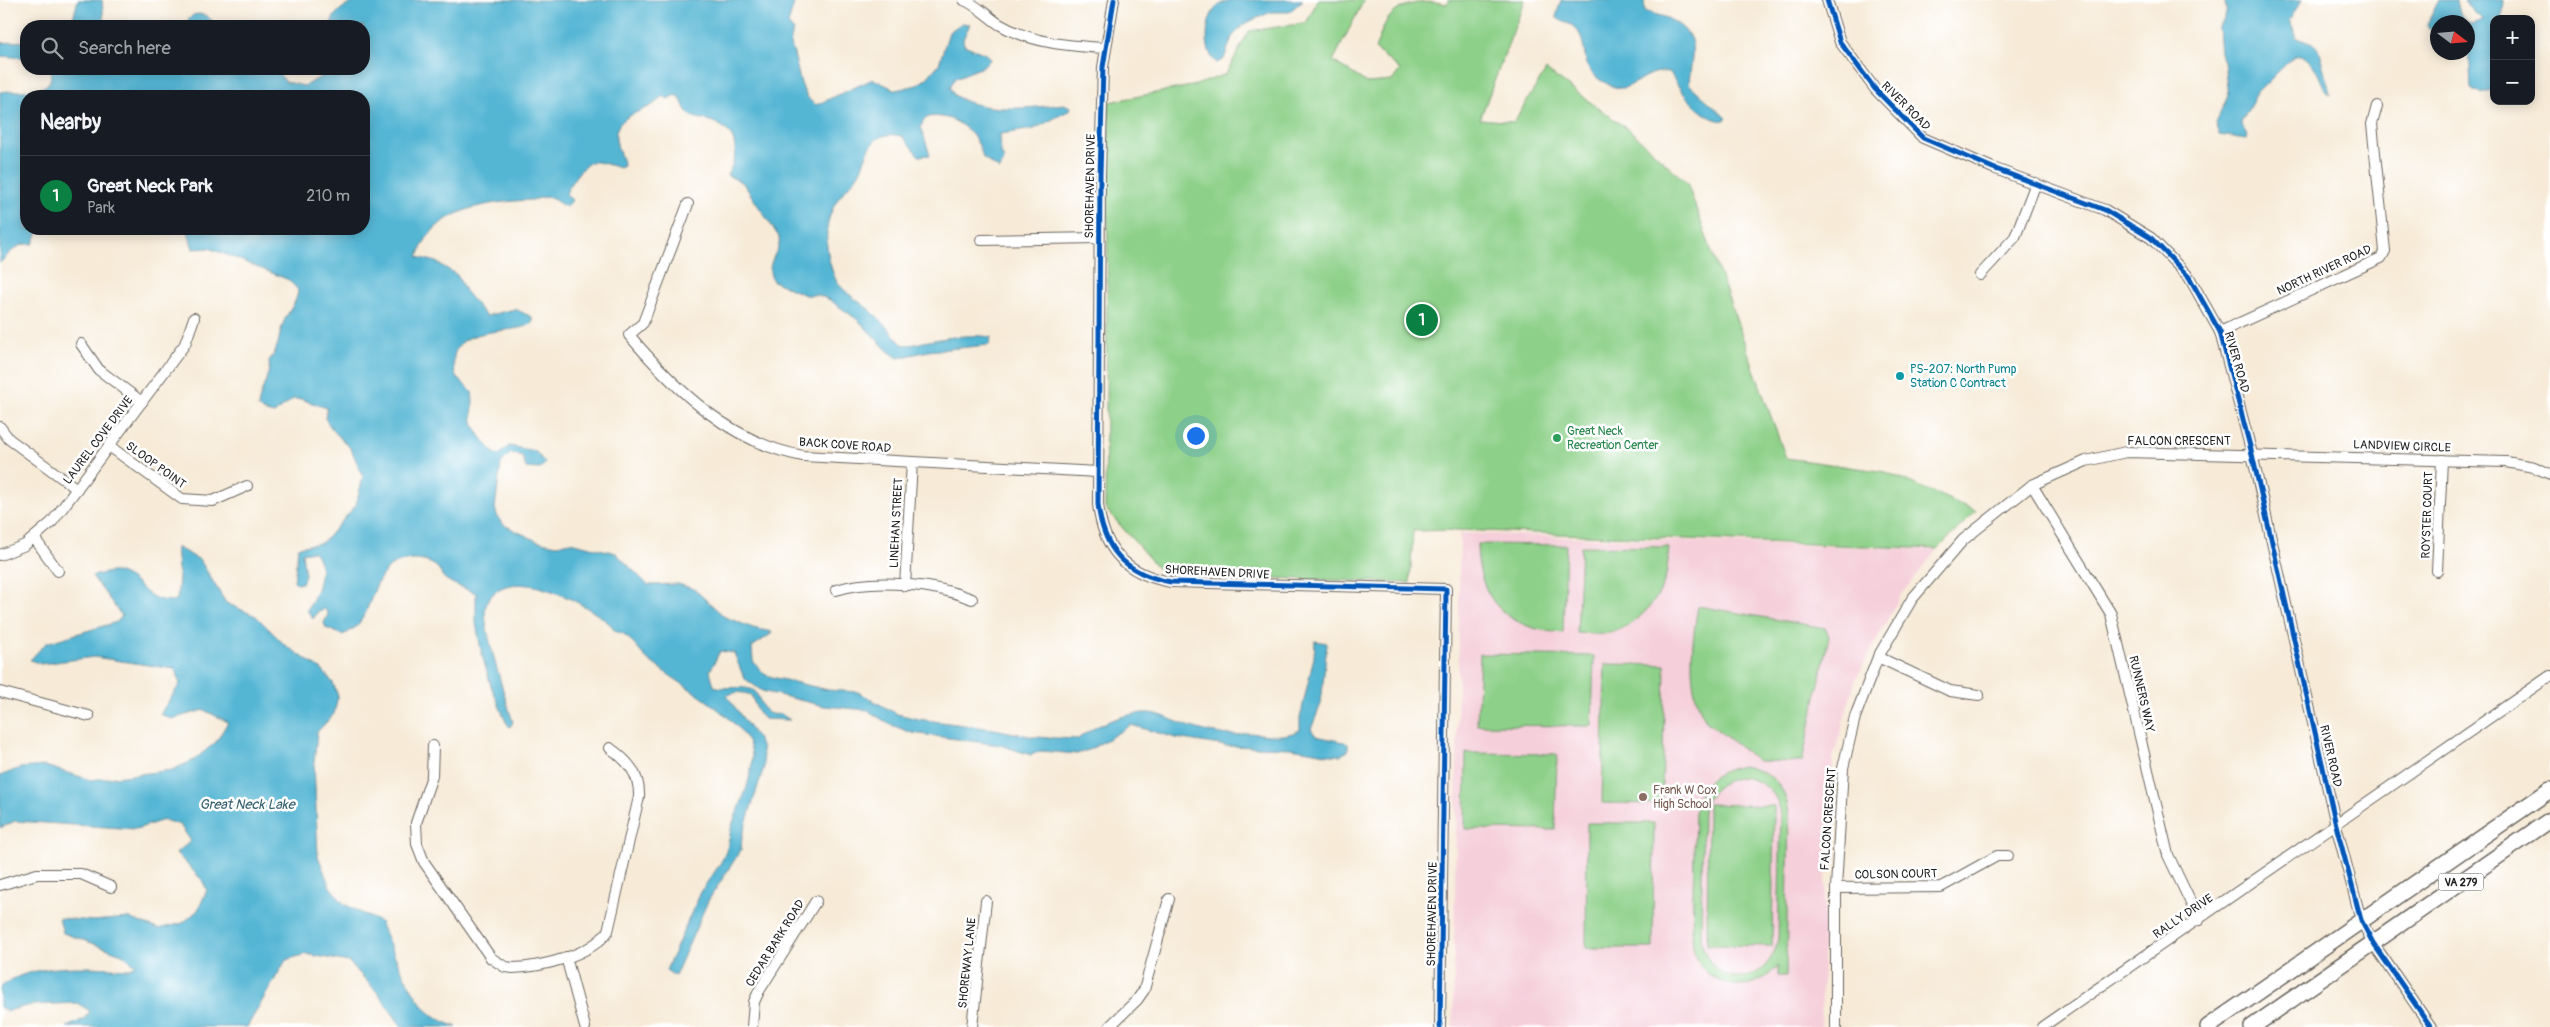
<!DOCTYPE html>
<meta charset="utf-8">
<style>
:root{--surface:#171b24;--page:#20242c;--text:#f1f3f6;--muted:#9ea1a6;--line:#363941;--accent:#0b8043}
body{margin:0;font-family:Pangolin,sans-serif;background:var(--page);color:var(--text)}
.controls{position:absolute;right:15px;top:15px;display:grid;overflow:hidden;border-radius:10px;box-shadow:0 2px 12px #0003}
.controls button{width:45px;height:45px;display:grid;place-items:center;padding:0;border:0;border-bottom:1px solid var(--line);background:var(--surface);color:var(--text);font:25px sans-serif}
.compass{position:absolute;left:2430px;top:15px;width:45px;height:45px;border-radius:50%;background:var(--surface);box-shadow:0 2px 12px #0003;rotate:106deg}
.you{position:absolute;left:1195px;top:435px;width:18px;height:18px;margin:-12px;border:4px solid #fff;border-radius:50%;background:#1a73e8;box-shadow:0 0 0 8px #1a73e833}
.badge{display:grid;place-items:center;width:32px;height:32px;border-radius:50%;background:var(--accent);color:#fff;font-size:16px;font-weight:700}
.pin{position:absolute;translate:-50% -50%;border:2px solid #fff;box-shadow:0 1px 5px #0006}
.list{margin:0;padding:0;list-style:none}
h2{display:flex;justify-content:space-between;align-items:center;height:65px;margin:0;padding:0 20px;font-size:21px}
h2 small{font-size:16px;font-weight:400;color:var(--muted)}
.list li{display:grid;grid-template-columns:32px 1fr auto;gap:15px;align-items:center;box-sizing:border-box;height:80px;padding:0 20px;border-top:1px solid var(--line)}
.list b{display:block;font-size:19px;white-space:nowrap}
.list p{margin:0;font-size:16px;white-space:nowrap;color:var(--muted)}
.list em{font-size:16px;font-style:normal;color:var(--muted)}
.icon{flex:none;width:28px;height:28px;fill:none;stroke:currentColor;stroke-width:2;stroke-linecap:round;stroke-linejoin:round}
.map{position:relative;flex:none;width:2550px;height:1027px;overflow:hidden}
.search{position:absolute;background:var(--surface);box-shadow:0 2px 12px #0003;left:20px;top:20px;width:350px;height:55px;display:flex;align-items:center;gap:12px;box-sizing:border-box;padding:0 18px;border-radius:20px;color:var(--muted);font-size:19px}
.panel{position:absolute;background:var(--surface);box-shadow:0 2px 12px #0003;left:20px;top:90px;width:350px;height:145px;border-radius:20px}
.map>svg:first-child{display:block}
.built{fill:#f5cfda}
.green{fill:#8dd089;stroke:#547652;fill-rule:evenodd}
.water{fill:#55b6d4;stroke:#386978}
.lines{fill:none;stroke-linecap:round;stroke-linejoin:round}
.minor-casing{stroke:#69645e;stroke-width:12}
.primary-casing{stroke:#69645e;stroke-width:18}
.minor{stroke:#fff;stroke-width:10}
.primary{stroke:#fff;stroke-width:15}
.cycleway-casing{stroke:#fff;stroke-width:8}
.cycleway{stroke:#0057b8;stroke-width:5}
.culture-dot{fill:#0f9aa8;stroke:#fff;stroke-width:2}
.leisure-dot{fill:#2e9e5b;stroke:#fff;stroke-width:2}
.education-dot{fill:#8d6e63;stroke:#fff;stroke-width:2}
.labels{text-anchor:middle;stroke-width:5;stroke-linejoin:round;paint-order:stroke}
.shield{fill:#fff;stroke:#606060;stroke-width:1}
.shield-label{font-size:11px;font-weight:bold;fill:#1c1c1c}
.street-label{font-size:12px;fill:#1c1c1c;stroke:#fff}
.culture-label{font-size:12px;fill:#0d838f;stroke:#fff;text-anchor:start}
.leisure-label{font-size:12px;fill:#27864d;stroke:#fff;text-anchor:start}
.education-label{font-size:12px;fill:#785e54;stroke:#fff;text-anchor:start}
.water-label{font-size:14px;font-style:italic;fill:#36616f;stroke:#fff}
</style>
<div class="map">
<svg width="2550" height="1027" viewBox="0 0 2550 1027">
<rect width="100%" height="100%" fill="#fff"/>
<filter id="ink" filterUnits="userSpaceOnUse"><feTurbulence type="fractalNoise" baseFrequency=".02" numOctaves="2"/><feDisplacementMap in="SourceGraphic" scale="10" xChannelSelector="R" yChannelSelector="G"/><feConvolveMatrix kernelMatrix="1 2 1 2 8 2 1 2 1" color-interpolation-filters="sRGB"/></filter>
<filter id="wash" filterUnits="userSpaceOnUse"><feTurbulence type="fractalNoise" baseFrequency=".0096" numOctaves="4" result="noise"/><feDisplacementMap in="SourceGraphic" scale="20" xChannelSelector="R" yChannelSelector="G"/><feGaussianBlur stdDeviation="1.12" result="paint"/><feColorMatrix in="noise" values="0 0 0 0 0 0 0 0 0 0 0 0 0 0 0 0 0 1.4 0 .05"/><feComposite in="paint" operator="in"/></filter>
<g filter="url(#wash)">
<rect width="100%" height="100%" fill="#f7ebd8"/>
<path class="built" d="M1460,533l477,17 -37,46 -45,85 -22,77 -6,78 -6,191h-368z"/>
<g class="green">
<path d="M1318,0h46l-31,61 34,22 25,-2 8,-11 -25,-21c4,-9 6,-19 11,-27 13,-21 39,-22 61,-18l1,-4h77l-45,119 34,3 32,-52 87,63 54,50 99,275 100,14 90,39 -38,38 -480,-19 -45,1 -3,52 -247,-9 -58,-66 4,-406 87,-17 30,-11 23,-43 57,-8z"/>
<path d="M1477,544l89,1 -3,88c-56,-4 -85,-32 -86,-89z"/>
<path d="M1581,546l88,1c-1,9 -1,19 -3,28 -6,27 -33,55 -62,59 -8,1 -18,-1 -27,-1z"/>
<path d="M1698,606l127,22 4,8 -27,126 -44,-1 -51,-39c-22,-32 -15,-80 -9,-116z"/>
<path d="M1480,654l114,2 -2,70 -115,-1z"/>
<path d="M1605,664l60,1 -3,139 -60,-1z"/>
<path d="M1466,753l91,1 -2,76 -90,-1z"/>
<path d="M1743,766c30,7 42,18 46,48l-3,162h-8v-11c-22,30 -67,26 -83,-9 -2,-5 -2,-13 -3,-19l3,-127c7,-29 19,-38 48,-44zM1742,777c22,4 34,14 39,36l-3,126c-10,51 -68,51 -77,0l2,-128c6,-21 18,-30 39,-34z"/>
<path d="M1708,804l66,2 -2,140 -65,-1z"/>
<path d="M1587,823h67l-1,125h-67z"/>
</g>
<g class="water">
<path d="M78,0h24l2,22 14,4h-47z"/>
<path d="M360,0h435l-7,24 5,6 -3,14c9,17 7,50 26,61l57,-26 23,11 21,-5 10,-7 12,-14 10,-32 13,-9 8,1 -7,15 1,6 24,10 2,5 -10,8 -25,10 -5,9 4,8c27,19 79,13 110,9l7,3 -1,3 -36,19 -34,5 1,19 3,6 -4,11 -17,-12c-4,-21 -21,-38 -41,-41 -8,-1 -13,-2 -19,4l-2,6 9,28 -11,1 -17,-20c-29,-6 -32,11 -41,33 -7,16 -23,23 -30,44 -8,19 -4,48 5,67 7,13 27,23 37,33 11,9 19,21 29,31 9,3 18,-2 27,-3 19,-4 43,-7 62,-4l-2,8 -61,6 -30,7 -10,-7 -30,-31 -28,-20 -12,-5h-13l-32,-14c-10,-19 9,-29 6,-44l-36,-54 -16,-8c15,-23 10,-47 -20,-55 -7,-2 -12,-1 -18,-6 -7,-6 -5,-15 -13,-19l-8,4 -5,-3c-3,2 -5,5 -9,8 -13,9 -41,12 -38,35 1,10 6,18 8,27l-4,2c-8,-2 -20,-7 -28,-6 -9,2 -25,24 -26,33l6,5 -5,7c-8,-3 -13,-9 -21,-10 -6,0 -10,3 -15,3 -43,2 -99,8 -113,57l18,5 21,13 8,16 21,25 29,-7 17,8 1,5c-15,16 -94,-3 -77,54l16,16c4,25 -7,24 12,49 5,6 8,12 15,14l10,-9 26,5 10,12 -5,6 -14,-1 -4,-12 -11,-3 -10,10 -6,45 3,10 6,7 33,16 20,4 13,-3 46,11 32,32 30,-1 16,5 31,28 28,11 19,4 -1,2 -19,13 1,14 11,13 8,3 56,13 30,2 39,22 21,5 76,10 40,8 44,2c19,-16 61,-33 85,-23 14,6 31,13 47,16 7,1 15,3 22,3 5,1 11,-2 16,-2 18,1 34,6 52,-3v-12l14,-61 1,-16 12,2 -6,61 -10,25 5,7 32,7v8l-7,4h-9l-41,-7 -65,-2 -50,-8 -45,-13 -40,24 -14,5 -36,-3 -10,4 -31,-10 -88,-12 -23,-9 -22,-14 -43,-4 -62,-15 -18,-13 -10,-25 -14,-2 -10,20 4,15c10,4 26,-1 40,4 10,14 7,27 27,24l9,6 -26,-1 -5,-5 -8,-19c-8,-3 -17,-4 -24,1l30,42 5,10 2,19 -22,69 -1,14 -33,51 -33,75 -9,-6c12,-25 22,-51 34,-76 7,-14 18,-24 24,-38 6,-12 5,-25 10,-36 8,-19 19,-44 18,-65 -3,-37 -82,-75 -107,-98 -7,-7 -12,-16 -20,-22 -3,-3 -7,-2 -10,-4 -2,-2 -3,-5 -4,-6 -25,-22 -106,-67 -125,-20 -6,16 21,97 27,117l-3,5 -4,-5 -15,-36 -9,-31 -6,-32v-30c-10,-4 -25,-9 -32,-15 -3,-3 -4,-7 -6,-10 -12,-11 -36,-10 -48,-1 -23,18 -17,58 -48,68l-16,-7 -2,-5 4,-9 -3,-5 -7,2 -5,8 -6,-9c9,-14 22,-45 6,-59l-11,2 3,22 -3,8 -5,1 -3,-3 4,-34 23,-4 7,-6 28,-32 7,-28c-3,-6 -10,-26 -13,-29 -10,-11 -18,-17 -25,-30l2,-10 -26,-9h-8l-19,15 -12,-3 -4,-4c1,-14 14,-35 11,-46 13,-17 8,-26 16,-42 5,-11 12,-16 13,-29l-9,-10 -54,-22 -26,-10 -16,1 -6,-20h177v-133h-338v133h13l-6,15c-15,-2 -23,9 -33,19v-171c15,-3 58,5 50,-23h225l11,13 18,4 32,-17h28v-43l-33,-2c4,-14 15,-19 29,-24z"/>
<path d="M1229,0h74l-14,12h-18l-27,12 -12,13 -8,22 -7,4c-13,-9 -12,-39 -4,-51 3,-6 10,-9 16,-12z"/>
<path d="M1561,0h83l1,11c7,3 15,4 22,7 36,18 24,34 22,66l36,33 1,3c-20,5 -49,-32 -56,-48 -26,-3 -36,17 -50,16 -6,0 -12,-4 -18,-7 -23,-13 -13,-31 -24,-50 -5,-8 -16,-8 -22,-14z"/>
<path d="M2224,0h78l-13,20 8,18 19,7c3,5 14,46 14,49 -10,-3 -12,-42 -36,-38l-37,37 -16,30 6,12 -1,4 -27,-4 -4,-12 13,-27 -4,-34 -4,-9 -2,-26c9,-10 10,-15 6,-27z"/>
<path d="M2439,0h18c2,11 3,18 14,24l12,-4 -11,-10 -7,-10h39l-2,19h-8v77l-3,-5 -10,3 -10,-5 -3,-67h-30l-1,8 -8,-1 -2,-5z"/>
<path d="M199,14l8,2 11,10h-42l7,-1 10,-10z"/>
<path d="M26,41v17l-26,-2v-13z"/>
<path d="M176,547l24,13 26,43 30,13 29,29 37,25 11,13 5,13 -4,18 -17,18 -3,31 4,93 12,31 14,17 36,18c11,26 29,70 49,90 8,7 18,11 28,15h-55l-25,-35 -28,-30 -43,-8 -20,6 -39,67h-180l17,-8 6,-8 -13,-8 -46,2 -24,6 -7,-4v-19c29,-27 91,-21 128,-19l8,-4 -14,-11 -59,-21 -4,-15 34,3 35,-3 30,11 25,-6 15,-13 9,-20 -5,-10 -26,-27 15,-12 -11,-16 -16,-5 -28,9 -121,-8 -15,7v-52l20,-8 25,-2 46,14 81,-10 22,-10 22,-18 12,-20 -24,-12 -33,9 -11,-5 20,-30 -5,-15 -81,-12 -53,7 -11,-4 16,-17 71,-21 5,-6 -30,-40c7,-1 17,-5 23,-4 26,4 29,34 62,28l2,-22z"/>
</g>
</g>
<g filter="url(#ink)">
<g class="lines">
<defs>
<g id="minor">
<path d="M964,0c13,5 23,16 35,24 32,19 70,22 106,24"/>
<path d="M1114,0l-11,67 -3,108 -2,329c5,45 27,70 73,78l275,7 -6,438"/>
<path d="M1827,0l13,42 35,47 48,49 70,30 112,42 46,28 38,39 31,55 32,122 84,371 25,95 12,23 58,84"/>
<path d="M688,204l-45,119 -14,12c46,54 101,108 174,121l295,16"/>
<path d="M981,240l118,-2"/>
<path d="M1980,275l35,-38 21,-54"/>
<path d="M2220,332l161,-74 4,-7 -13,-127 5,-18"/>
<path d="M81,344l18,26 43,32"/>
<path d="M0,427l9,12 68,50"/>
<path d="M109,446l73,53 31,2 34,-15"/>
<path d="M2032,485l79,129 57,241 31,65"/>
<path d="M35,539l23,32"/>
<path d="M0,555l25,-10 27,-23 133,-178 9,-26"/>
<path d="M2437,571l5,-111"/>
<path d="M905,586l7,-124"/>
<path d="M836,590c39,-12 100,-6 136,9"/>
<path d="M1878,657l72,34 29,4"/>
<path d="M0,692l89,24"/>
<path d="M433,746l-1,30 -16,47 1,21 7,18 67,96 14,9 8,1c29,-1 79,-13 95,-37l31,-134c1,-23 -11,-36 -29,-49"/>
<path d="M0,885l37,-11h44l30,13"/>
<path d="M1836,888l105,-1 56,-31h11"/>
<path d="M566,957l19,70"/>
<path d="M752,1027l2,-25 5,-11 57,-90"/>
<path d="M972,1027l14,-126"/>
<path d="M1109,1027l28,-27 7,-10 25,-91"/>
<path d="M1836,1027v-139l7,-120 12,-51 23,-60 34,-58 51,-59 69,-55 54,-24 40,-9 380,10 28,5 16,7"/>
<path d="M2042,1027l508,-351"/>
</g>
<g id="primary">
<path d="M2208,1027l342,-237"/>
<path d="M2252,1027l298,-207"/>
</g>
</defs>
<use href="#minor" class="minor-casing"/>
<use href="#primary" class="primary-casing"/>
<use href="#minor" class="minor"/>
<use href="#primary" class="primary"/>
<defs>
<g id="cycleway">
<path d="M1114,0l-11,67 -3,108 -2,329c5,45 27,70 73,78l275,7 -6,438"/>
<path d="M1827,0l13,42 35,47 48,49 70,30 112,42 46,28 38,39 31,55 32,122 84,371 25,95 12,23 58,84"/>
</g>
</defs>
<use href="#cycleway" class="cycleway-casing"/>
<use href="#cycleway" class="cycleway"/>
</g>
</g>
<circle class="culture-dot" cx="1900" cy="376" r="5"/>
<circle class="leisure-dot" cx="1557" cy="438" r="5"/>
<circle class="education-dot" cx="1643" cy="797" r="5"/>
<g class="labels">
<rect class="shield" x="2438.5" y="873.5" width="45" height="17" rx="4"/>
<g class="shield-label">
<text x="2461" y="886">VA 279</text>
</g>
<g class="street-label">
<text transform="translate(1906 106) rotate(45)" y="4">RIVER ROAD</text>
<text transform="translate(1090 186) rotate(-89)" y="4">SHOREHAVEN DRIVE</text>
<text transform="translate(2324 270) rotate(-25)" y="4">NORTH RIVER ROAD</text>
<text transform="translate(2237 362) rotate(74)" y="4">RIVER ROAD</text>
<text transform="translate(98 440) rotate(-53)" y="4">LAUREL COVE DRIVE</text>
<text x="2179" y="445">FALCON CRESCENT</text>
<text transform="translate(845 445) rotate(4)" y="4">BACK COVE ROAD</text>
<text transform="translate(2402 446) rotate(2)" y="4">LANDVIEW CIRCLE</text>
<text transform="translate(156 465) rotate(36)" y="4">SLOOP POINT</text>
<text transform="translate(2427 515) rotate(-88)" y="4">ROYSTER COURT</text>
<text transform="translate(896 523) rotate(-87)" y="4">LINEHAN STREET</text>
<text transform="translate(1217 572) rotate(3)" y="4">SHOREHAVEN DRIVE</text>
<text transform="translate(2142 694) rotate(77)" y="4">RUNNERS WAY</text>
<text transform="translate(2331 756) rotate(77)" y="4">RIVER ROAD</text>
<text transform="translate(1828 819) rotate(-86)" y="4">FALCON CRESCENT</text>
<text transform="translate(1896 874) rotate(-1)" y="4">COLSON COURT</text>
<text transform="translate(1432 914) rotate(-89)" y="4">SHOREHAVEN DRIVE</text>
<text transform="translate(2183 916) rotate(-34)" y="4">RALLY DRIVE</text>
<text transform="translate(775 943) rotate(-58)" y="4">CEDAR BARK ROAD</text>
<text transform="translate(967 963) rotate(-84)" y="4">SHOREWAY LANE</text>
</g>
<g class="culture-label">
<text x="1910" y="373">PS-207: North Pump<tspan x="1910" dy="14">Station C Contract</tspan></text>
</g>
<g class="leisure-label">
<text x="1567" y="435">Great Neck<tspan x="1567" dy="14">Recreation Center</tspan></text>
</g>
<g class="education-label">
<text x="1653" y="794">Frank W Cox<tspan x="1653" dy="14">High School</tspan></text>
</g>
<g class="water-label">
<text x="247" y="809">Great Neck Lake</text>
</g>
</g>
</svg>
<div class="controls">
<button>+</button>
<button>−</button>
</div>
<svg class="compass" viewBox="-18 -18 36 36"><path d="M0-13l5 13h-10z" fill="#e53935"/><path d="M0 13l5-13h-10z" fill="#9ea1a6"/></svg>
<div class="you"></div>
<div class="pin badge" style="left:1422px;top:320px">1</div>
<div class="search"><svg class="icon" aria-label="search" viewBox="0 0 24 24"><circle cx="10" cy="10" r="6"/><path d="M15 15l6 6"/></svg>Search here</div>
<section class="panel">
<h2>Nearby<small></small></h2>
<ul class="list">
<li><span class="badge">1</span><div><b>Great Neck Park</b><p>Park</p></div><em>210 m</em></li>
</ul>
</section>
</div>
